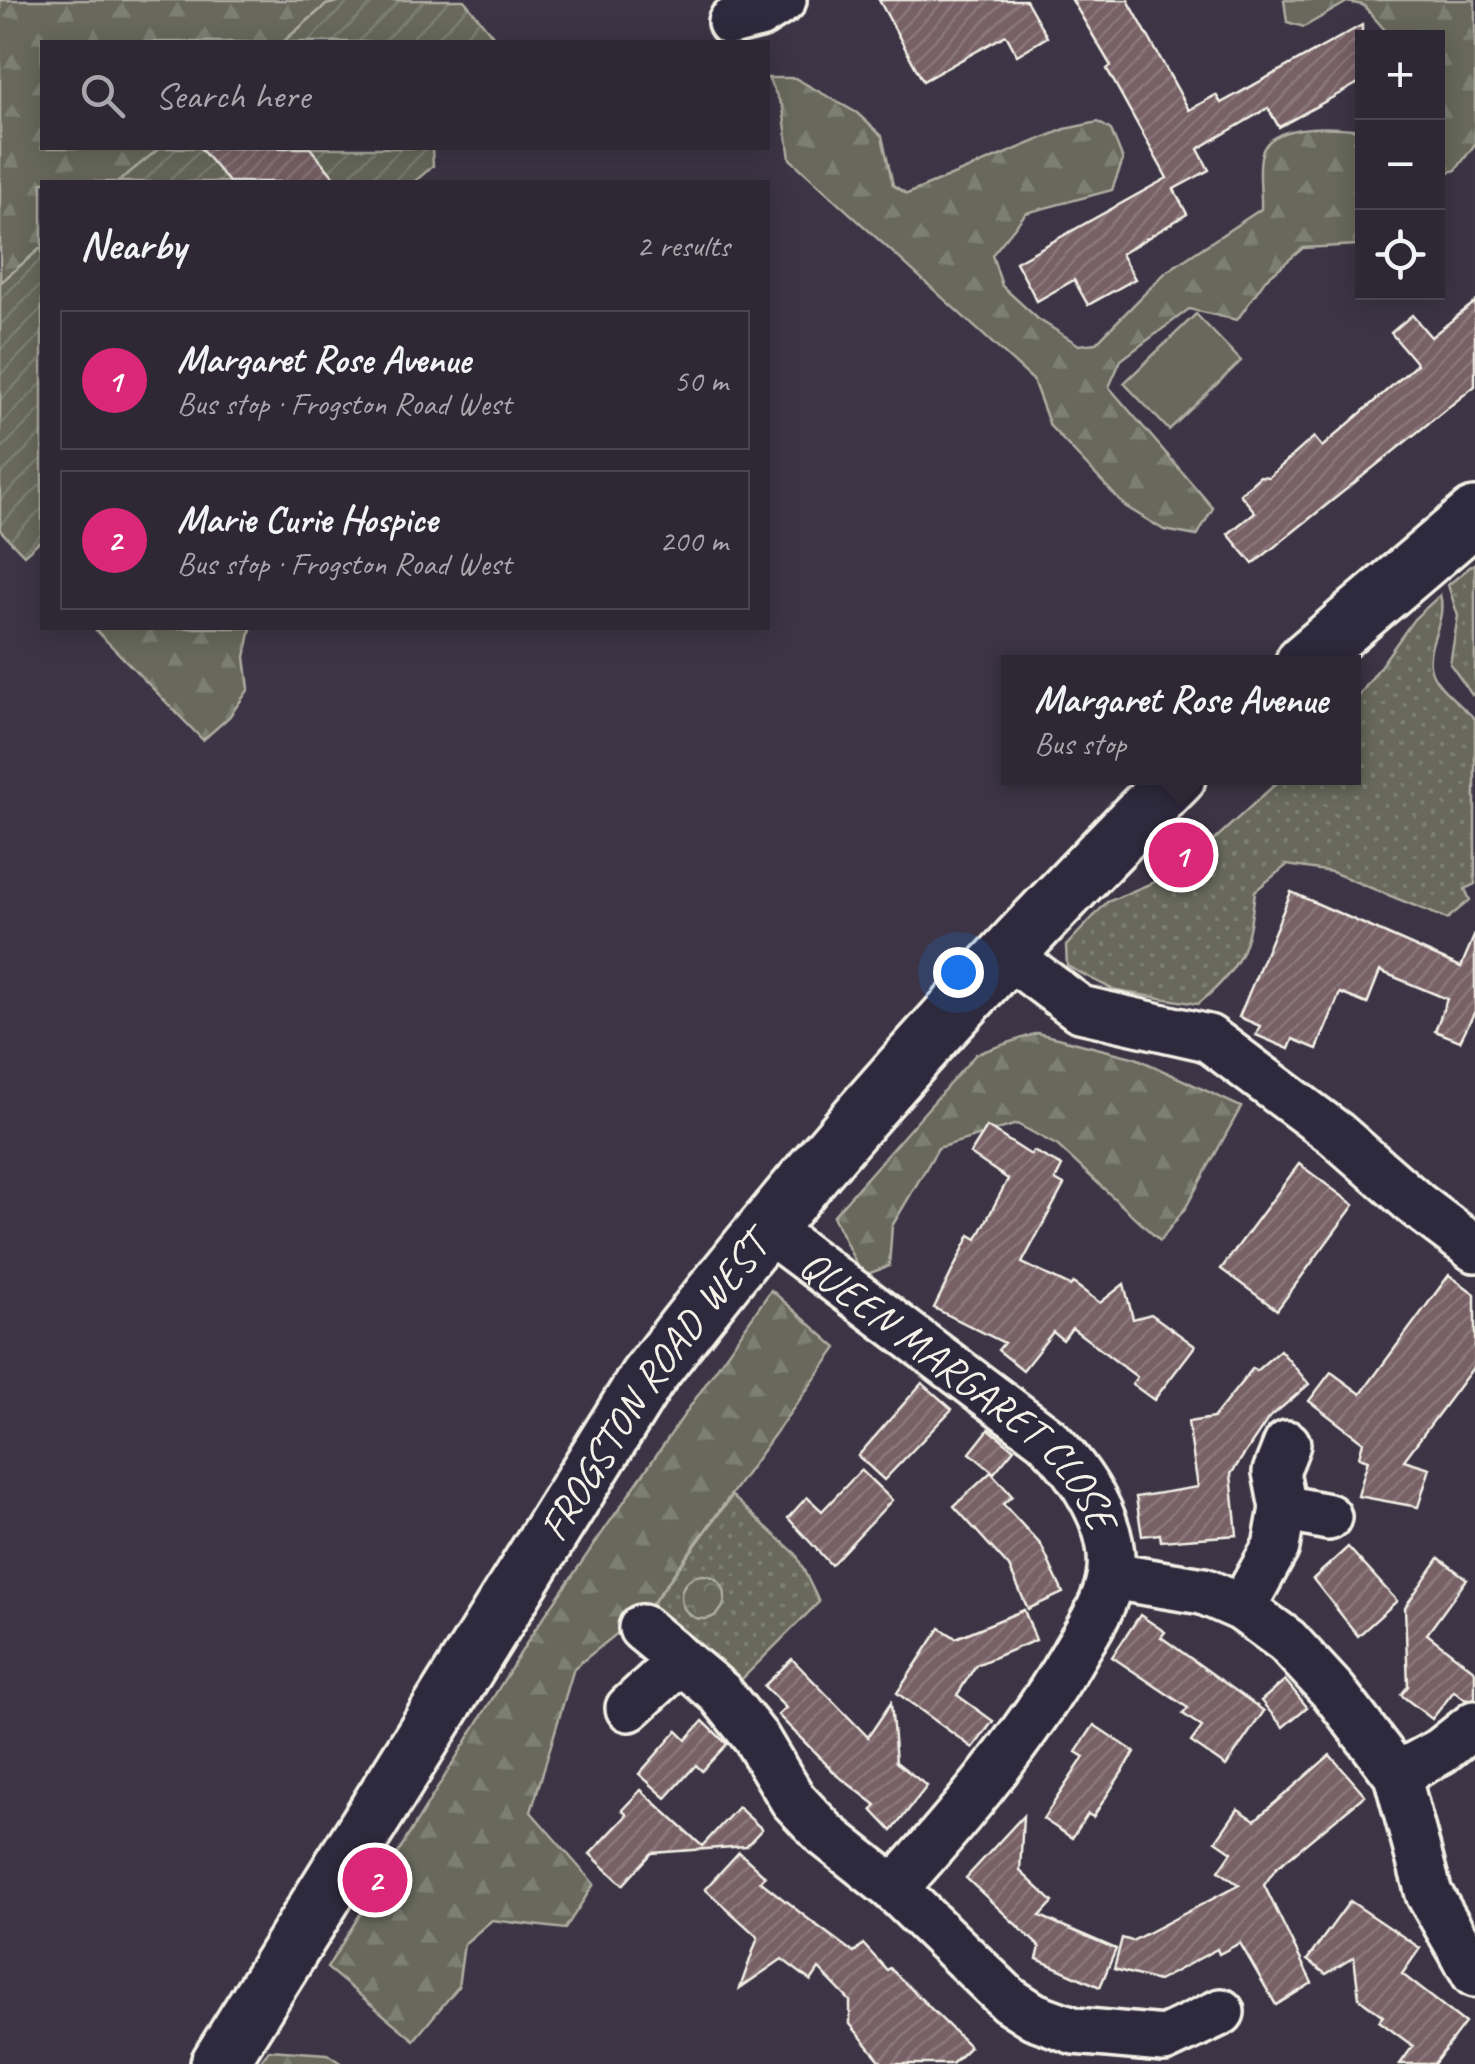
<!DOCTYPE html>
<meta charset="utf-8">
<style>
:root{--surface:#2e2834;--page:#36303c;--text:#f1f3f6;--muted:#a7a6ac;--line:#49444f;--accent:#db2777}
body{margin:0;font-family:Caveat,sans-serif;background:var(--page);color:var(--text)}
.controls{position:absolute;right:30px;top:30px;display:grid;overflow:hidden;border-radius:0px;box-shadow:0 5px 25px #0003}
.controls button{width:90px;height:90px;display:grid;place-items:center;padding:0;border:0;border-bottom:2px solid var(--line);background:var(--surface);color:var(--text);font:50px sans-serif}
.you{position:absolute;left:958px;top:972px;width:35px;height:35px;margin:-25px;border:8px solid #fff;border-radius:50%;background:#1a73e8;box-shadow:0 0 0 15px #1a73e833}
.badge{display:grid;place-items:center;width:65px;height:65px;border-radius:50%;background:var(--accent);color:#fff;font-size:32px;font-weight:700}
.pin{position:absolute;translate:-50% -50%;border:5px solid #fff;box-shadow:0 2px 10px #0006}
.popup{position:absolute;left:1001px;top:655px;width:360px;height:130px;box-sizing:border-box;display:grid;place-content:center;border-radius:0px;background:var(--surface);filter:drop-shadow(0 2px 8px #0005);font-size:32px;white-space:nowrap;color:var(--muted)}
.popup b{font-size:38px;color:var(--text)}
.popup::after{content:'';position:absolute;left:50%;top:100%;margin-left:-20px;border:20px solid transparent;border-top-color:var(--surface)}
.list{margin:0;padding:0;list-style:none}
h2{display:flex;justify-content:space-between;align-items:center;height:130px;margin:0;padding:0 40px;font-size:42px}
h2 small{font-size:32px;font-weight:400;color:var(--muted)}
.list li{display:grid;grid-template-columns:65px 1fr auto;gap:30px;align-items:center;box-sizing:border-box;height:140px;margin:0 20px 20px;padding:0 20px;border:2px solid var(--line);border-radius:0px}
.list b{display:block;font-size:38px;white-space:nowrap}
.list p{margin:0;font-size:32px;white-space:nowrap;color:var(--muted)}
.list em{font-size:32px;font-style:normal;color:var(--muted)}
.icon{flex:none;width:55px;height:55px;fill:none;stroke:currentColor;stroke-width:2;stroke-linecap:round;stroke-linejoin:round}
.map{position:relative;flex:none;width:1475px;height:2064px;overflow:hidden}
.search{position:absolute;background:var(--surface);box-shadow:0 5px 25px #0003;left:40px;top:40px;width:730px;height:110px;display:flex;align-items:center;gap:25px;box-sizing:border-box;padding:0 35px;border-radius:0px;color:var(--muted);font-size:38px}
.panel{position:absolute;background:var(--surface);box-shadow:0 5px 25px #0003;left:40px;top:180px;width:730px;height:450px;border-radius:0px}
.map>svg:first-child{display:block}
.grass{fill:url(#grass-dots);stroke:#aeada2;stroke-width:2.5}
.forest{fill:url(#forest-firs);stroke:#aeada2;stroke-width:2.5}
.park{fill:url(#park-crowns);stroke:#aeada2;stroke-width:2.5}
.garden{fill:url(#garden-furrows);stroke:#aeada2;stroke-width:2.5}
.pitch{fill:#67695b;stroke:#aeada2;stroke-width:2.5}
.building{fill:url(#building-hatch);stroke:#f4f1e8;stroke-width:2.5}
.lines{fill:none;stroke-linecap:round;stroke-linejoin:round}
.street-casing{stroke:#f4f1e8;stroke-width:52}
.secondary-casing{stroke:#f4f1e8;stroke-width:62}
.street{stroke:#2f2a3d;stroke-width:45}
.secondary{stroke:#2f2a3d;stroke-width:55}
.labels{text-anchor:middle;stroke-width:10;stroke-linejoin:round;paint-order:stroke}
.street-label{font-size:42px;fill:#f4f1e8;stroke:#2f2a3d}
</style>
<div class="map">
<svg width="1475" height="2064" viewBox="0 0 1475 2064">
<defs>
<pattern id="grass-dots" width="8" height="8" patternUnits="userSpaceOnUse" patternTransform="scale(2.5)"><rect width="8" height="8" fill="#67695b"/><path d="M2 2h.1M6 6h.1" fill="none" stroke="#7d7f73" stroke-width="1.8" stroke-linecap="round"/></pattern>
<pattern id="forest-firs" width="22" height="20" patternUnits="userSpaceOnUse" patternTransform="scale(2.5)"><rect width="22" height="20" fill="#67695b"/><path d="M5 1l3.5 6h-7zM16 11l3.5 6h-7z" fill="#7d7f73"/></pattern>
<pattern id="park-crowns" width="20" height="18" patternUnits="userSpaceOnUse" patternTransform="scale(2.5)"><rect width="20" height="18" fill="#67695b"/><path d="M2 6a3 3 0 1 1 6 0M12 15a3 3 0 1 1 6 0" fill="none" stroke="#7d7f73"/></pattern>
<pattern id="garden-furrows" width="10" height="10" patternUnits="userSpaceOnUse" patternTransform="scale(2.5)"><rect width="10" height="10" fill="#67695b"/><path d="M-1 1l2-2M0 10L10 0M9 11l2-2" fill="none" stroke="#7d7f73"/></pattern>
<pattern id="building-hatch" width="6" height="6" patternUnits="userSpaceOnUse" patternTransform="scale(2.5)"><rect width="6" height="6" fill="#776066"/><path d="M-1 1l2-2M0 6l6-6M5 7l2-2" fill="none" stroke="#8b777c"/></pattern>
</defs>
<rect width="100%" height="100%" fill="#3d3545"/>
<filter id="ink" filterUnits="userSpaceOnUse"><feTurbulence type="fractalNoise" baseFrequency=".01" numOctaves="2"/><feDisplacementMap in="SourceGraphic" scale="20" xChannelSelector="R" yChannelSelector="G"/><feConvolveMatrix kernelMatrix="1 2 1 2 8 2 1 2 1" color-interpolation-filters="sRGB"/></filter>
<g filter="url(#ink)">
<g class="grass">
<path d="M1475,563v129l-3,3 -22,-31 8,-48 -10,-31z"/>
<path d="M1440,595c7,26 -13,46 -10,70 2,20 32,40 45,54v165l-10,5 5,11 -23,19 -115,-47 -45,-7 -32,26c-7,57 -13,77 -57,113l-82,-13 -49,-25 -1,-20 41,-44 73,-31 102,-93h72v-75l60,-84z"/>
<path d="M732,1496l64,58 23,48 -85,85 -85,-79z"/>
</g>
<g class="forest">
<path d="M0,0h345l-19,5 -43,37h-241v106h118l-42,34h-76v65l-42,36z"/>
<path d="M1284,0h191v144l-19,26 -18,6v-138l-47,-1 -28,-32 -16,-3 -43,25 -17,-5z"/>
<path d="M768,78h27l62,35 25,23 11,49 14,9 158,-65 33,-7 13,8 12,30 -11,30 -86,23 -34,42 10,31 36,33 41,26 17,-2 70,-71 95,-63c1,-16 -4,-41 1,-56 10,-32 75,-26 100,-23v110l-4,5 -55,3 -38,32 -28,40 -48,-11 -68,51 -12,27 104,121 -16,28 -33,-6 -39,-24 -75,-80 -17,-46 -243,-221 -7,-51z"/>
<path d="M94,628h157l-6,29 4,32 -20,28 -26,23z"/>
<path d="M1037,1033l99,25 105,49 -55,100 -26,34 -102,-95 -41,-22 -79,24 -46,78 -3,40 -27,10 -29,-60 143,-162z"/>
<path d="M771,1290l66,58 -188,260 -75,60 -43,144 63,72 -29,45 -73,-9 -28,24 -6,43 -44,53 -87,-72 207,-337z"/>
<path d="M269,2050l58,4 15,10h-84z"/>
</g>
<circle class="park" cx="703" cy="1597" r="22"/>
<g class="garden">
<path d="M345,0h119l34,42h-215l43,-37z"/>
<path d="M160,148h63l-13,11 19,23h-111z"/>
<path d="M310,148h122l1,18 -19,16h-76z"/>
<path d="M42,247v292l-18,16 -24,-25v-247z"/>
</g>
<path class="pitch" d="M1196,314l45,47 -72,69 -45,-47z"/>
<g class="building">
<path d="M879,0h147l21,37 -30,18 -11,-20 -83,46z"/>
<path d="M1072,0h56l61,110 27,-15 5,8 141,-78v56l-83,46 -11,-19 -70,41 11,21 -35,19 13,25 -66,40 14,25 -47,26 -14,-25 -37,21 -21,-39 151,-84 -60,-109 4,-3z"/>
<path d="M200,148h110l28,34h-109z"/>
<path d="M1475,302v84l-222,178 -25,-30 27,-22 -15,-18 20,-18 9,1 45,-40 8,10 95,-83 -26,-31 21,-18 19,22z"/>
<path d="M1291,892l170,75 14,-33v77l-15,30 -25,-10 12,-32 -67,-28 -13,33 -27,-11 -23,56 -24,-10 -4,10 -33,-14 4,-9 -21,-9z"/>
<path d="M987,1127l44,28 2,-4 29,15 -7,14 9,5 -42,78 48,23 3,-3 27,20 24,-19 9,35 18,-5 44,32 -41,54 -22,-16 5,-7 -65,-49 -9,12 -10,-8 -30,38 -25,-20 6,-7 -70,-35 36,-73 7,4 31,-60 -38,-25z"/>
<path d="M1299,1164l55,41 -77,105 -56,-41z"/>
<path d="M1449,1275l26,19v71l-71,95 26,8 -12,39 -60,-11 10,-36 -9,-3 4,-15 -54,-41 22,-29 30,22z"/>
<path d="M1280,1350l29,34 -41,35 -37,55 6,61 -76,6 -1,-7 -18,2 -6,-39 62,-10 -10,-65 25,-4 40,-50 3,3z"/>
<path d="M922,1383l30,26 -68,71 -26,-24z"/>
<path d="M989,1429l25,20 -20,24 -24,-20z"/>
<path d="M861,1470l31,30 -61,65 -43,-47 19,-21 15,14z"/>
<path d="M991,1472l21,24 -9,8 38,41 22,48 -35,16 -19,-42 -55,-61z"/>
<path d="M1348,1547l49,54 -39,35 -45,-57z"/>
<path d="M1439,1558l28,21 -40,55 48,37v27l-9,2 -12,-9 -22,28 -31,-24 7,-9 -3,-79z"/>
<path d="M1024,1610l12,30 -60,25 -19,30 36,26 -20,27 -76,-55 43,-65 16,10z"/>
<path d="M1140,1615l25,17 -4,5 103,74 -38,55 -35,-24 11,-15 -19,-13 5,-6 -76,-51z"/>
<path d="M792,1659l76,78 23,-34 5,59 31,24 -35,45 -20,-21 4,-5 -39,-30 -59,-60 8,-7 -22,-22z"/>
<path d="M1285,1680l22,27 -24,20 -22,-26z"/>
<path d="M703,1721l24,23 -25,27 -6,-6 -30,33 -27,-24 38,-43 9,9z"/>
<path d="M1094,1725l41,27 -42,65 -5,-3 -16,24 -29,-19 41,-62 -8,-5z"/>
<path d="M1330,1755l35,40 -89,73 -12,17 48,98 -36,22 -36,-62 -21,11 -2,-5 -59,32 -44,-12 8,-31 10,3 107,-56 -20,-14 13,-19 -16,-11 22,-32 17,11z"/>
<path d="M641,1790l61,56 36,-39 24,22 -16,17 -94,7 -29,32 -33,-31 37,-39 -5,-5z"/>
<path d="M1023,1816l-3,55 33,31 -13,14 76,33 -16,38 -63,-28 3,-12 -74,-69z"/>
<path d="M739,1852l26,24 -5,5 47,37 47,35 9,-9 24,26 3,-2 80,79 -18,17h-69l-33,-40v-23l-31,-32 -8,12 -29,-22 -42,29 18,-51 -53,-48z"/>
<path d="M1350,1901l70,47 -18,26 63,49 -31,41h-34l13,-18 -34,-25 4,-5 -24,-18 -5,-41 -28,17 -19,-14z"/>
</g>
<g class="lines">
<defs>
<g id="street">
<path d="M731,22l28,-7 24,-15"/>
<path d="M1004,952l76,57 128,29 128,96 81,71 58,44"/>
<path id="s1" d="M765,1227l281,211c34,33 73,89 64,140 -5,28 -22,52 -36,76 -50,86 -113,161 -180,235"/>
<path d="M1283,1508l45,9"/>
<path d="M1111,1576l92,15 39,17 45,33 47,51 63,83 32,119 46,80"/>
<path d="M1242,1608l34,-61 7,-39 -7,-36 11,-28"/>
<path d="M642,1628l78,65 36,45 37,62 32,34 69,55 115,111 25,16 41,15 89,8 57,-27"/>
<path d="M629,1708l51,-47"/>
<path d="M1397,1775l44,-24 34,-27"/>
</g>
<g id="secondary">
<path d="M1304,662l171,-146"/>
<path id="s2" d="M219,2064l428,-686c163,-214 341,-409 530,-600"/>
</g>
</defs>
<use href="#street" class="street-casing"/>
<use href="#secondary" class="secondary-casing"/>
<use href="#street" class="street"/>
<use href="#secondary" class="secondary"/>
</g>
</g>
<g class="labels">
<g class="street-label">
<text dy="15" stroke="none"><textPath href="#s2" startOffset="805">FROGSTON ROAD WEST</textPath></text>
<text dy="15" stroke="none"><textPath href="#s1" startOffset="255">QUEEN MARGARET CLOSE</textPath></text>
</g>
</g>
</svg>
<div class="controls">
<button>+</button>
<button>−</button>
<button><svg class="icon" aria-label="locate" viewBox="0 0 24 24"><circle cx="12" cy="12" r="6"/><path d="M12 2v4M12 18v4M2 12h4M18 12h4"/></svg></button>
</div>
<div class="you"></div>
<div class="pin badge" style="left:1181px;top:855px">1</div>
<div class="popup"><b>Margaret Rose Avenue</b>Bus stop</div>
<div class="pin badge" style="left:375px;top:1880px">2</div>
<div class="search"><svg class="icon" aria-label="search" viewBox="0 0 24 24"><circle cx="10" cy="10" r="6"/><path d="M15 15l6 6"/></svg>Search here</div>
<section class="panel">
<h2>Nearby<small>2 results</small></h2>
<ul class="list">
<li><span class="badge">1</span><div><b>Margaret Rose Avenue</b><p>Bus stop · Frogston Road West</p></div><em>50 m</em></li>
<li><span class="badge">2</span><div><b>Marie Curie Hospice</b><p>Bus stop · Frogston Road West</p></div><em>200 m</em></li>
</ul>
</section>
</div>
